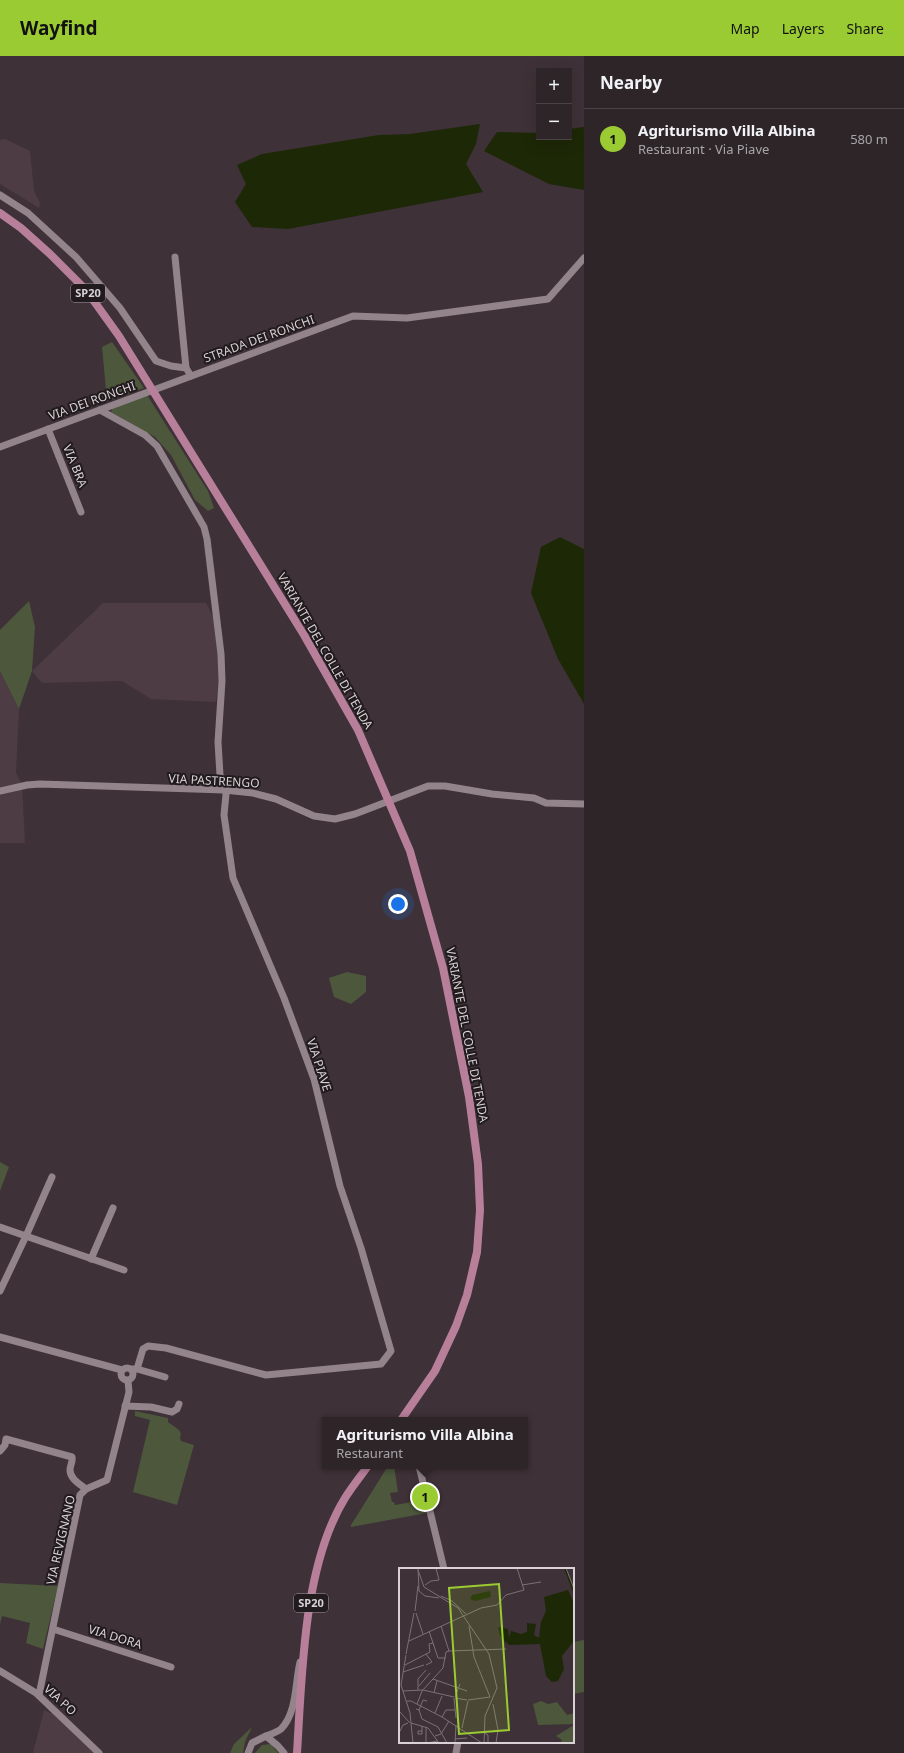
<!DOCTYPE html>
<meta charset="utf-8">
<style>
:root{--surface:#2e2529;--page:#362d31;--text:#f1f3f6;--muted:#a7a5a8;--line:#494246;--accent:#9bcb32}
body{margin:0;font-family:"Noto Sans",sans-serif;background:var(--page);color:var(--text)}
.controls{position:absolute;right:12px;top:12px;display:grid;overflow:hidden;border-radius:0px;box-shadow:0 4px 16px #0002}
.controls button{width:36px;height:36px;display:grid;place-items:center;padding:0;border:0;border-bottom:1px solid var(--line);background:var(--surface);color:var(--text);font:20px sans-serif}
.you{position:absolute;left:398px;top:848px;width:14px;height:14px;margin:-10px;border:3px solid #fff;border-radius:50%;background:#1a73e8;box-shadow:0 0 0 6px #1a73e833}
.badge{display:grid;place-items:center;width:26px;height:26px;border-radius:50%;background:var(--accent);color:#111;font-size:13px;font-weight:700}
.pin{position:absolute;translate:-50% -50%;border:2px solid #fff;box-shadow:0 1px 4px #0006}
.popup{position:absolute;left:322px;top:1361px;width:206px;height:52px;box-sizing:border-box;display:grid;place-content:center;border-radius:0px;background:var(--surface);filter:drop-shadow(0 1px 3px #0005);font-size:13px;white-space:nowrap;color:var(--muted)}
.popup b{font-size:15px;color:var(--text)}
.popup::after{content:'';position:absolute;left:50%;top:100%;margin-left:-8px;border:8px solid transparent;border-top-color:var(--surface)}
.list{margin:0;padding:0;list-style:none}
h2{display:flex;justify-content:space-between;align-items:center;height:52px;margin:0;padding:0 16px;font-size:17px}
h2 small{font-size:13px;font-weight:400;color:var(--muted)}
.list li{display:grid;grid-template-columns:26px 1fr auto;gap:12px;align-items:center;box-sizing:border-box;height:60px;padding:0 16px;border-top:1px solid var(--line)}
.list b{display:block;font-size:15px;white-space:nowrap}
.list p{margin:0;font-size:13px;white-space:nowrap;color:var(--muted)}
.list em{font-size:13px;font-style:normal;color:var(--muted)}
.map{position:relative;flex:none;width:584px;height:1697px;overflow:hidden}
header{display:flex;align-items:center;gap:24px;box-sizing:border-box;height:56px;padding:0 20px;background:var(--accent);color:#111}
header strong{font-size:19px}
nav{display:flex;gap:22px;margin-inline-start:auto;font-size:14px}
main{display:flex}
aside{flex:1;background:var(--surface)}
.map>svg:first-child{display:block}
.built{fill:#4e3c44}
.green{fill:#4c573c}
.water{fill:#1d2807}
.lines{fill:none;stroke-linecap:round;stroke-linejoin:round}
.minor{stroke:#92848a;stroke-width:7}
.major{stroke:#b87f9b;stroke-width:8}
.labels{text-anchor:middle;stroke-width:4;stroke-linejoin:round;paint-order:stroke}
.shield{fill:#211b1e;stroke:#a29a9e;stroke-width:1}
.shield-label{font-size:11px;font-weight:bold;fill:#d9d1d5}
.street-label{font-size:12px;fill:#d9d1d5;stroke:#211b1e}
.inset-river{fill:none;stroke:#1d2807;stroke-width:2}
.inset-road{fill:none;stroke:#7c7176;stroke-width:1}
.view{fill:#9bcb32;fill-opacity:0.15;stroke:#9bcb32;stroke-width:2}
.inset-edge{fill:none;stroke:#d9d1d5;stroke-width:2}
</style>
<header>
<strong>Wayfind</strong>
<nav><a>Map</a><a>Layers</a><a>Share</a></nav>
</header>
<main>
<div class="map">
<svg width="584" height="1697" viewBox="0 0 584 1697">
<rect width="100%" height="100%" fill="#3e3137"/>
<g class="built">
<path d="M5,83l25,12 4,40 6,12 -1,5 -39,-24v-44z"/>
<path d="M103,547h103l9,18 5,46 -4,35 -65,-3 -29,-18 -80,2 -10,-12z"/>
<path d="M0,615l19,38 -3,64 6,11 3,59h-25z"/>
<path d="M44,1654l6,3h6l40,40h-63z"/>
</g>
<g class="green">
<path d="M112,286l32,46 -37,13 -5,-54z"/>
<path d="M147,339l61,96 6,17 -6,3 -13,-11 -24,-45 -16,-18 -44,-25 2,-5z"/>
<path d="M29,545l6,26 -3,44 -13,38 -19,-38v-41z"/>
<path d="M347,916l19,4v16l-15,12 -17,-7 -5,-19z"/>
<path d="M0,1106l9,5 -9,24z"/>
<path d="M135,1355l33,7v4l11,8 2,4 -1,4 1,3 13,4 -17,60 -44,-13 17,-72 -15,-4z"/>
<path d="M388,1410h6l4,26 -8,1 2,9h2l1,3 28,-5 4,13 -76,14v-2z"/>
<path d="M0,1527l58,3 -15,63 -17,-6 4,-20 -28,-7 -2,8z"/>
<path d="M584,1584v52l-11,2v-52z"/>
<path d="M252,1671l-7,15 -2,11h-13l4,-9z"/>
<path d="M271,1688l7,9h-23l7,-8z"/>
</g>
<g class="water">
<path d="M480,68l-4,20 -10,20 17,28 -195,37 -36,-2 -17,-25 11,-18 -9,-19 25,-11 117,-19 31,-1z"/>
<path d="M584,71v63l-35,-6 -65,-33 13,-19 42,1v4h30v-8z"/>
<path d="M560,481l24,12v155l-26,-45 -27,-66 10,-46z"/>
</g>
<g class="lines">
<g class="minor">
<path d="M0,139l28,18 48,44 44,51 36,53 15,5 15,2 5,8"/>
<path d="M175,201l11,111"/>
<path d="M100,354l45,25 12,11 47,81 3,12 14,115 1,27 -4,61 2,33 6,19 -2,21 9,63 51,120 30,81 26,107 21,62 30,103 -10,13 -115,11 -100,-27 -18,-2 -5,3 -6,20h-5"/>
<path d="M48,373l33,83"/>
<path d="M0,391l353,-131 54,2 141,-19 36,-41"/>
<path d="M0,735l27,-6 13,-1 184,6 29,3 23,6 38,17 21,3 20,-5 73,-28h17l47,8 42,4 12,5 38,1"/>
<path d="M0,1171l124,43"/>
<path d="M91,1203l22,-51"/>
<path d="M0,1235l26,-55 26,-59"/>
<path d="M0,1281l122,33"/>
<circle cx="127" cy="1318" r="6"/>
<path d="M137,1313l28,8"/>
<path d="M125,1350l26,1 21,5 5,-3 2,-5"/>
<path d="M0,1395l5,-6 1,-6 66,18c1,5 -2,8 -2,13 0,9 10,14 16,19"/>
<path d="M419,1410l25,103"/>
<path d="M53,1573l118,38"/>
<path d="M0,1615l36,22 63,60"/>
<path d="M39,1639l41,-200 6,-6 21,-9 22,-88 -1,-11"/>
<path d="M248,1697l4,-10 14,-7"/>
<path d="M284,1697l-6,-7 -12,-10c5,-2 11,-4 15,-7 16,-16 14,-46 19,-67"/>
<path d="M456,1697l2,-11"/>
</g>
<g class="major">
<path d="M0,157l21,15 29,26 36,36 33,46 185,299 54,95 52,121 33,117 26,129 9,67 2,46 -3,42 -10,43 -11,31 -21,45 -34,49"/>
<path d="M297,1697c5,-78 6,-187 48,-255 7,-11 15,-21 23,-32"/>
</g>
</g>
<g class="labels">
<g class="shield">
<rect x="71" y="228" width="34" height="18" rx="3"/>
<rect x="294" y="1538" width="34" height="18" rx="3"/>
</g>
<g class="shield-label">
<text x="88" y="241">SP20</text>
<text x="311" y="1551">SP20</text>
</g>
<g class="street-label">
<text transform="translate(259 283) rotate(-20)" y="4">STRADA DEI RONCHI</text>
<text transform="translate(92 345) rotate(-20)" y="4">VIA DEI RONCHI</text>
<text transform="translate(75 410) rotate(68)" y="4">VIA BRA</text>
<text transform="translate(325 595) rotate(60)" y="4">VARIANTE DEL COLLE DI TENDA</text>
<text transform="translate(214 725) rotate(3)" y="4">VIA PASTRENGO</text>
<text transform="translate(467 979) rotate(79)" y="4">VARIANTE DEL COLLE DI TENDA</text>
<text transform="translate(319 1009) rotate(72)" y="4">VIA PIAVE</text>
<text transform="translate(61 1484) rotate(-77)" y="4">VIA REVIGNANO</text>
<text transform="translate(115 1581) rotate(17)" y="4">VIA DORA</text>
<text transform="translate(60 1644) rotate(42)" y="4">VIA PO</text>
</g>
</g>
<g transform="translate(399 1512)">
<rect width="175" height="175" fill="#3e3137"/>
<path d="M142,133l7,3 9,-2 10,13 7,-2v11l-36,1 -5,-21zM175,157l-1,18h-13l2,-3 -6,-4z" fill="#4c573c"/>
<path d="M169,22l6,13v38l-12,15 2,13 -6,12 -6,1 -6,-6 -6,-32 -31,1 -9,-9 -2,-9 10,2 1,9 2,-7 10,3 6,-2v-9l9,1 -2,11 5,3 2,-16 5,-11 -2,-14zM91,23l1,6 -16,4 -5,-2 2,-4z" fill="#1d2807"/>
<path class="inset-river" d="M166,0l9,24"/>
<path class="inset-road" d="M19,0l1,23 6,5 14,2M167,0l8,21M19,2l6,17 34,21 31,46 8,34 -12,28 -1,27M26,17l6,-4 8,-1 -3,-12M123,17l19,-3M42,28l11,5 14,13M16,43l3,-25M17,45l7,21M42,58l8,25M30,63l9,27h8M10,73l72,-33 16,-3 9,-10 18,-5 -7,-22M50,83l57,-2M7,86l8,-41M7,87l-5,30 9,28 3,30M6,97l25,-13 -1,-8 4,-1M27,97l6,-3 -6,-8M4,104l21,-7M34,111l34,12M20,118l11,-13M19,122v-11l8,-9M4,123l20,-1 31,7M35,125l3,-12M56,129l5,-13M55,130l2,20M56,130l12,2M69,132l22,-3 -16,-40 -5,-31M8,133h4l31,16 40,26M18,136l5,-13 21,-23 3,-16 3,-1M94,136l5,26 -2,13M17,141l3,1 4,-10 4,1M20,142l3,9 16,8 9,16M0,143l11,12M36,145l7,-17M43,149l4,-7h9M12,155l17,5 11,15M63,160l6,-27M23,163h-4v3h4v-8M0,165l4,-8 5,-2M85,165l4,2v8M36,168l6,-2 8,-13M56,171l12,-1M27,175v-16M27,175l12,-2M56,175l1,-18"/>
<path class="view" d="M100,16l10,146 -50,4 -10,-146z"/>
<rect width="175" height="175" class="inset-edge"/>
</g>
</svg>
<div class="controls">
<button>+</button>
<button>−</button>
</div>
<div class="you"></div>
<div class="pin badge" style="left:425px;top:1441px">1</div>
<div class="popup"><b>Agriturismo Villa Albina</b>Restaurant</div>
</div>
<aside>
<h2>Nearby<small></small></h2>
<ul class="list">
<li><span class="badge">1</span><div><b>Agriturismo Villa Albina</b><p>Restaurant · Via Piave</p></div><em>580 m</em></li>
</ul>
</aside>
</main>
